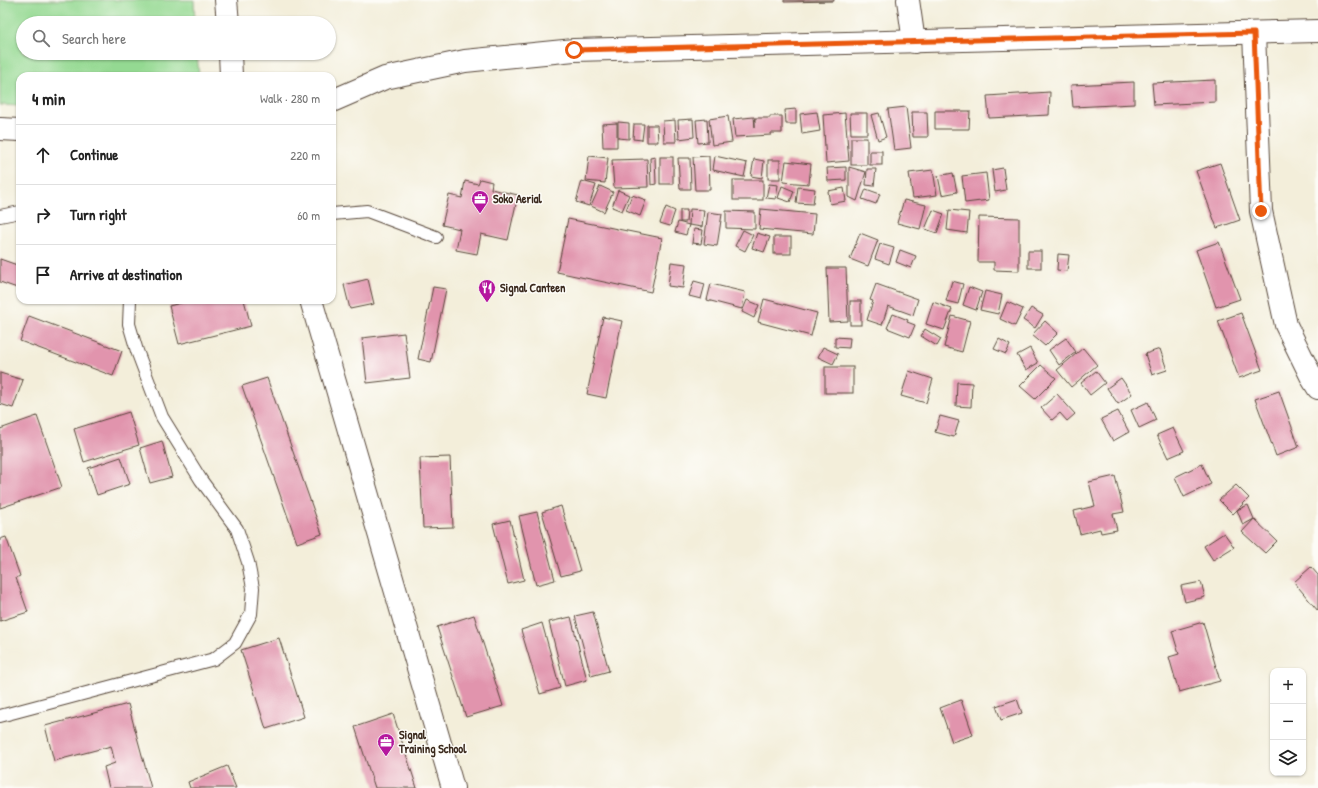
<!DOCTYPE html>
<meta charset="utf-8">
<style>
:root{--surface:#fff;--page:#f6f6f6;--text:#222;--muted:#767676;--line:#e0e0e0}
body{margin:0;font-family:"Patrick Hand",sans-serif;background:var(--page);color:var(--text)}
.controls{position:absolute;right:12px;bottom:12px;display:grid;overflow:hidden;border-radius:8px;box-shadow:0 1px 3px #0004}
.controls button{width:36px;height:36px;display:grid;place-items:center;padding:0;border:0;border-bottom:1px solid var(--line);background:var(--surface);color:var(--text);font:20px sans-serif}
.stop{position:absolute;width:12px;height:12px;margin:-9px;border:3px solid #ea580c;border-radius:50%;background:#fff}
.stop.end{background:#ea580c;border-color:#fff;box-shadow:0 1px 4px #0008}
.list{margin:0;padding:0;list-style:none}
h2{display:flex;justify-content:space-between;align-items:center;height:52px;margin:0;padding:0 16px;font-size:17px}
h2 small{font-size:13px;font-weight:400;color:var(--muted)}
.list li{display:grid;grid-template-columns:26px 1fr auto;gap:12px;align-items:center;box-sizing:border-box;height:60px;padding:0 16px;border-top:1px solid var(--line)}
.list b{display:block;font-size:15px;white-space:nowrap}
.list em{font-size:13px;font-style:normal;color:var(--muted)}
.icon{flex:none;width:22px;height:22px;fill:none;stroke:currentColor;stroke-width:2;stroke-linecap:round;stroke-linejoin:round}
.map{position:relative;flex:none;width:1318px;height:788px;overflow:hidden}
.search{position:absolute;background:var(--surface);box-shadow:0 1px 3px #0004;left:16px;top:16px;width:320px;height:44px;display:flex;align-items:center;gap:10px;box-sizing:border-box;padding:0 14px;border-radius:22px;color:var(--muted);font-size:15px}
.panel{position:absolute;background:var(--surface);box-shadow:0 1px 3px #0004;left:16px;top:72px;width:320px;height:232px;border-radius:12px}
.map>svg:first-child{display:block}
.green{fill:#94d992;stroke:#688258}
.building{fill:#e194ad}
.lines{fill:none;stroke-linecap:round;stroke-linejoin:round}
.lane-casing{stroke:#57473a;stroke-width:14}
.street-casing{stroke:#57473a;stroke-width:24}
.lane{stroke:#fff;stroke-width:12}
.street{stroke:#fff;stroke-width:22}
.route{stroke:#ea580c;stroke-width:5}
.labels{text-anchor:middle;stroke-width:3;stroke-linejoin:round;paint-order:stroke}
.poi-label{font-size:12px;font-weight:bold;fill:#3b2a1e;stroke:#fdfcf7;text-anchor:start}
</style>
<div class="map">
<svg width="1318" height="788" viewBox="0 0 1318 788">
<rect width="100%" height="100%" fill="#fdfcf7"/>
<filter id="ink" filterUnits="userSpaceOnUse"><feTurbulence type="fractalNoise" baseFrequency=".025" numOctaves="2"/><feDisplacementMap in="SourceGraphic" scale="8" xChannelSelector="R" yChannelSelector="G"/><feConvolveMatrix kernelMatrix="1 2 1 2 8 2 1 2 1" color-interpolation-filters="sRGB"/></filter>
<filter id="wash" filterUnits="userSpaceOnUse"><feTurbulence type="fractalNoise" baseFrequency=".012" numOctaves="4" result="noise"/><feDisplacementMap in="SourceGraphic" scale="16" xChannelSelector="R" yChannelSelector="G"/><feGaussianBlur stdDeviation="0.9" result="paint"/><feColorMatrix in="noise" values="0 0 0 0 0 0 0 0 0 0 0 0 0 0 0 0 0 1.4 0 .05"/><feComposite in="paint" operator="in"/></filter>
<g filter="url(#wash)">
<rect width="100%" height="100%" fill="#f3eeda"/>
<path class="green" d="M0,0h194l1,23h-172v30h174l2,23h-179v30l-20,-1z"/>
<g id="blocks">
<g class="building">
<path d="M784,0h50v1l-50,1z"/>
<path d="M1215,80v22l-61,3 -2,-22z"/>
<path d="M1134,82v22l-61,3 -2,-22z"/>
<path d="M1050,92l-1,23 -60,3 -2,-22z"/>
<path d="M906,107l5,41 -17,2 -6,-41z"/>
<path d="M796,109v15h-10l-1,-14z"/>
<path d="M935,111h35l-1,18h-34z"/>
<path d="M817,112l3,19 -18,3 -2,-20z"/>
<path d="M912,112h15l1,25h-15z"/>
<path d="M845,113l4,48 -23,2 -3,-48z"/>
<path d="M850,113h17v21h-16z"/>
<path d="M879,113l7,24 -8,3 -7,-25z"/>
<path d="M728,116l4,26 -20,3 -3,-26z"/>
<path d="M770,116h12v17h-11v2l-36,2 -2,-18 21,-2 1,10v-9h15z"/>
<path d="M693,119l1,18 -15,2 -1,-19z"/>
<path d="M707,119l1,23 -10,1 -2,-23z"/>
<path d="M675,120l1,22h-12l-1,-21z"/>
<path d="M618,122l11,1v16l-11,-1z"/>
<path d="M617,123v24h-14l-1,-23z"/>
<path d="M634,124h10l-2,16 -9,-1z"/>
<path d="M647,125h10l1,17h-11z"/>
<rect x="851" y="138" width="16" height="27"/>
<rect x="870" y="151" width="12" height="14"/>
<path d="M589,156l19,2 -3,25 -19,-2z"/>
<path d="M709,156l1,34h-15l-2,-33z"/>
<path d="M715,156l32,7 -3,14 -31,-7z"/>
<path d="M655,157l1,27 -5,1 -1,-27z"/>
<rect x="660" y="157" width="13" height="27"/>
<path d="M678,158h12l1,31h-11z"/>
<path d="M647,159l1,28 -34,1 -2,-28z"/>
<path d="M754,159l10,2 -2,17 -11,-2z"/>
<rect x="768" y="160" width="12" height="19"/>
<path d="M786,161l25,3 -2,20 -26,-2z"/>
<path d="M1220,163l20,57 -23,8 -21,-57z"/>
<path d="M846,167v13l-18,1 -1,-13z"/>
<path d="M849,167l17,5 -9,29 -8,-4z"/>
<path d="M1003,168l3,22 -11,2 -3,-22z"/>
<path d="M867,169h9l-2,17 -8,-1z"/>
<path d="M933,170l4,25 -24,3 -4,-25z"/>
<path d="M953,173l4,19 -15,3 -4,-19z"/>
<path d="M986,173l3,27 -24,3 -3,-27z"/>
<path d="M480,179l12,3 -1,7 27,6 -10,45 -27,-6 -4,20 -21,-4 4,-21 -18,-4 7,-30 13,3 3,-17 13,3z"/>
<rect x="733" y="180" width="30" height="20"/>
<path d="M582,181l14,4 -7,21 -13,-4z"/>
<path d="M769,184l9,1 -2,14 -10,-1z"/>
<path d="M600,186l13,6 -9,20 -13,-6z"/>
<path d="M782,186l12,5 -4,11 -12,-4z"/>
<path d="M798,187l17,2 -2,15 -17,-1z"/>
<path d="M844,188l2,13 -16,3 -2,-13z"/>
<path d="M866,189l14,5 -4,10 -14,-5z"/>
<path d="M618,190l11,5 -7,16 -10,-4z"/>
<path d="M632,195l14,5 -6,16 -14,-6z"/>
<path d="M904,200l22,5 -6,24 -23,-6z"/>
<path d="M666,207l9,4 -5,15 -10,-3z"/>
<path d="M690,209l14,1 -2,17 -13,-2z"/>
<path d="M761,209l54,5 -2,20 -54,-5z"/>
<path d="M680,210h7l-1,12h-6z"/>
<path d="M933,210l11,4 -7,19 -12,-4z"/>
<path d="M949,210l20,2 -2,21 -20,-3z"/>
<path d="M726,211l29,1v17l-29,-1z"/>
<path d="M708,212l14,2 -5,32 -13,-2z"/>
<path d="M979,217l40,1v53l-25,-1v-8h-16z"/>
<path d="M568,219l94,19 -11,54 -94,-20z"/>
<path d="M678,222l11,3 -3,10 -11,-3z"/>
<path d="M694,229l9,1 -2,14 -9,-1z"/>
<path d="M743,230l10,5 -8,16 -10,-5z"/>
<path d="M757,233l13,4 -6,15 -12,-4z"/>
<path d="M860,233l18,7 -10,26 -18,-7z"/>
<rect x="774" y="237" width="17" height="17"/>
<path d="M1219,242l21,57 -24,8 -20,-57z"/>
<path d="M880,244l14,4 -5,16 -14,-5z"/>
<path d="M900,250l16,6 -5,12 -15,-6z"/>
<rect x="1028" y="251" width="13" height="17"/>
<path d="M1058,254l11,1 -2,16 -10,-1z"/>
<path d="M0,259l20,7v23l-20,-7z"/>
<path d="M671,262l15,2 -3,24 -15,-2z"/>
<path d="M827,268h19l2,53 -19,1z"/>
<path d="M368,279l6,25 -24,5 -6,-24z"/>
<path d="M694,281l11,3 -4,15 -12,-3z"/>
<path d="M952,281l11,3 -5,20 -12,-3z"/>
<path d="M711,284l34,8 -3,17 -35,-9z"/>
<path d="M876,284l42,15 -5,16 -25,-9 -6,19 -15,-5 6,-19 -3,-1z"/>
<path d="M433,287l13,2 -15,73 -13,-3z"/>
<path d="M969,287l13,5 -6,18 -13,-5z"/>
<path d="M985,291l17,4 -4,19 -18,-4z"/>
<path d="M764,299l53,14 -6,23 -53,-14z"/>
<path d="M192,300h52l7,26 -72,18 -10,-38z"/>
<path d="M747,300l12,5 -5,13 -12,-6z"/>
<rect x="850" y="301" width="11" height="24"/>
<path d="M933,302l19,7 -8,21 -18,-6z"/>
<path d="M1007,302l16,7 -8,17 -15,-7z"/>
<path d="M1031,308l12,7 -8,13 -12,-8z"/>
<path d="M1241,313l21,57 -23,8 -21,-57z"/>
<path d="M893,314l15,6 -1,2 8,3 -5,12 -23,-9z"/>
<path d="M29,316l93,35 -9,25 -93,-35z"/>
<path d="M952,316l18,5 -8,31 -18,-5z"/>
<path d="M603,317l19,4 -16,77 -19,-4z"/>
<path d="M1045,321l13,12 -13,13 -13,-11z"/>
<path d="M925,329l16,10 -4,7 -16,-10z"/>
<path d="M404,333l6,45 -43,5 -5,-45z"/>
<path d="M835,337l15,1 -1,10 -14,-1z"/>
<path d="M1066,338l10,14 -17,13 -10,-15z"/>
<path d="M999,339l11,6 -4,9 -12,-5z"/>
<path d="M823,347l15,7 -5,10 -15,-7z"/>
<path d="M1030,348l8,15 -12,7 -9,-15z"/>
<path d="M1083,348l14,17 -26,22 -14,-17z"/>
<path d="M1160,349l7,21 -15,5 -7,-21z"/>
<path d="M1041,365l15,13 -21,21 -15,-13z"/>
<rect x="825" y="367" width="28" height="26"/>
<path d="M909,371l24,8 -7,24 -25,-7z"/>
<path d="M1096,371l9,12 -15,12 -9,-12z"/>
<path d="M0,373l23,7 -10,28 -13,-4z"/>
<path d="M267,378l55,156 -25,9 -55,-157z"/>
<path d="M1121,378l11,16 -14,10 -11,-16z"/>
<path d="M957,382l15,1 -1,24 -15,-1z"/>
<path d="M1279,391l20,56 -23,9 -21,-57z"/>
<path d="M1057,394l18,20 -8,7 -7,-8 -8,7 -11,-12z"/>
<path d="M1148,402l8,18 -17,8 -8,-18z"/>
<path d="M1118,411l11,21 -16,9 -12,-22z"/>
<path d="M129,412l10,33 -55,17 -10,-33z"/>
<path d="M37,416l25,71 -62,21v-79z"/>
<path d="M940,416l19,5 -5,16 -19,-5z"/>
<path d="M1173,428l11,23 -16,7 -11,-23z"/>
<path d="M162,441l10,36 -22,6 -10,-35z"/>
<path d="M121,457l9,27 -33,11 -9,-27z"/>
<path d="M450,457l3,70 -30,1 -3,-70z"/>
<path d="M1202,464l9,20 -27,13 -9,-20z"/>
<path d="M1115,476l9,36 -11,2 4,16 -16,3 -1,-4 -20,5 -6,-23 21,-5 -6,-24z"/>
<path d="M1236,485l13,13 -16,16 -14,-14z"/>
<path d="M1248,505l6,14 -11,6 -6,-15z"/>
<path d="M561,506l19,65 -19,5 -19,-64z"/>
<path d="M537,512l18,68 -19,5 -17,-69z"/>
<path d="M1254,519l23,22 -12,12 -23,-21z"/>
<path d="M510,520l14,60 -16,4 -15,-60z"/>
<path d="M1224,533l10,14 -21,13 -9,-14z"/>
<path d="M6,537l14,39 -4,2 12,34 -28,9v-82z"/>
<path d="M1311,567l7,8v36l-24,-29z"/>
<path d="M1201,582l4,15 -20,5 -4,-16z"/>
<path d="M593,612l16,59 -18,5 -16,-60z"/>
<path d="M474,615l29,91 -37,11 -29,-90z"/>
<path d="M571,617l16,63 -22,6 -16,-64z"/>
<path d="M1203,622l17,59 -41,11 -10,-35 10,-3 -7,-23z"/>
<path d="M542,623l18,65 -20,6 -19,-64z"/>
<path d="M279,638l25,79 -38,12 -25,-79z"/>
<path d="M1017,699l5,14 -21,7 -5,-14z"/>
<path d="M961,700l12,35 -21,7 -12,-34z"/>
<path d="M128,704l23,84h-42l-5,-21 11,-4 -4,-17 -57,15 -9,-35z"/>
<path d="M393,714l24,74h-42l-20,-61z"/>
<path d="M227,766l9,22h-46l-2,-6z"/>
</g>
</g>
</g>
<g filter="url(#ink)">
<use href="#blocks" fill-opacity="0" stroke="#57473a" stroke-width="1"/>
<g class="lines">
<defs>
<g id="lane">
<path d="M332,214l35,-3 69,26"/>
<path d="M0,216l20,-4"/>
<path d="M0,716l214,-57 21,-16 16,-29 2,-26 -5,-26 -11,-33 -36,-49 -39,-63 -25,-66 -8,-27 1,-24"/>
</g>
<g id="street">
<path d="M226,0l2,23"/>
<path d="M908,0l6,42"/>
<path d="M1254,33l7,178 25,114 27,55 5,8"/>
<path d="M230,53l1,23"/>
<path d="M332,101l53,-23 80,-17 109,-11 744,-19"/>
<path d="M0,129l20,1"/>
<path d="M311,300l142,488"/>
</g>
</defs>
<use href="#lane" class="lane-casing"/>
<use href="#street" class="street-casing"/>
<use href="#lane" class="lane"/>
<use href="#street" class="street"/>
</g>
</g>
<g class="lines" filter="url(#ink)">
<path class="route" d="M574,50l680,-17 7,178"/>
</g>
<defs>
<symbol id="office-pin" viewBox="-11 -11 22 30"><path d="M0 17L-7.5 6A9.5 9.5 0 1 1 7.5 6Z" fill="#b5179e" stroke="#fdfcf7"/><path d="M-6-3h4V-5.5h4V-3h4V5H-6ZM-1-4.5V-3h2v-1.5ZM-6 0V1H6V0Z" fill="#fff"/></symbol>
<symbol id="restaurant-pin" viewBox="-11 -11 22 30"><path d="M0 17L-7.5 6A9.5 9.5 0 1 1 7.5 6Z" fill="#b5179e" stroke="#fdfcf7"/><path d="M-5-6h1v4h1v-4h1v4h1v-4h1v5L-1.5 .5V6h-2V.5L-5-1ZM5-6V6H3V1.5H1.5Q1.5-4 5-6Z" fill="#fff"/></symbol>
</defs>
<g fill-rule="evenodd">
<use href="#office-pin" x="470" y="189" width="20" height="27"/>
<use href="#restaurant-pin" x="477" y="278" width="20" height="27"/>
<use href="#office-pin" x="376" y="732" width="20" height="27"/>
</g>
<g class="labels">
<g class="poi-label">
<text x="493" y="203">Soko Aerial</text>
<text x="500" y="292">Signal Canteen</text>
<text x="399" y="739">Signal<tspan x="399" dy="14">Training School</tspan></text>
</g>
</g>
</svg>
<div class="controls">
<button>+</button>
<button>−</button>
<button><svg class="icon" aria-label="layers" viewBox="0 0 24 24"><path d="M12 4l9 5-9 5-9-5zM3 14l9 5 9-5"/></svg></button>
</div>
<div class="stop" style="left:574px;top:50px"></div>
<div class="stop end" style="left:1261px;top:211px"></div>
<div class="search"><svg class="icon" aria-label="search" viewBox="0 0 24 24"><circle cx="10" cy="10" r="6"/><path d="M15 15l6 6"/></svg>Search here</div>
<section class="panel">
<h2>4 min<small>Walk · 280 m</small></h2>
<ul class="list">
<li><svg class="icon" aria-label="ahead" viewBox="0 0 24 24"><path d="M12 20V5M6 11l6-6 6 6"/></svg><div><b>Continue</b></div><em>220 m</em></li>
<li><svg class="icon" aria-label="right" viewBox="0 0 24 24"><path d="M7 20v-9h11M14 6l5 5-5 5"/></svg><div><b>Turn right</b></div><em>60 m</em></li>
<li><svg class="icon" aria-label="arrive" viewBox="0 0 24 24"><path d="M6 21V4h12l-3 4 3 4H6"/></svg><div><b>Arrive at destination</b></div></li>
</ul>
</section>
</div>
